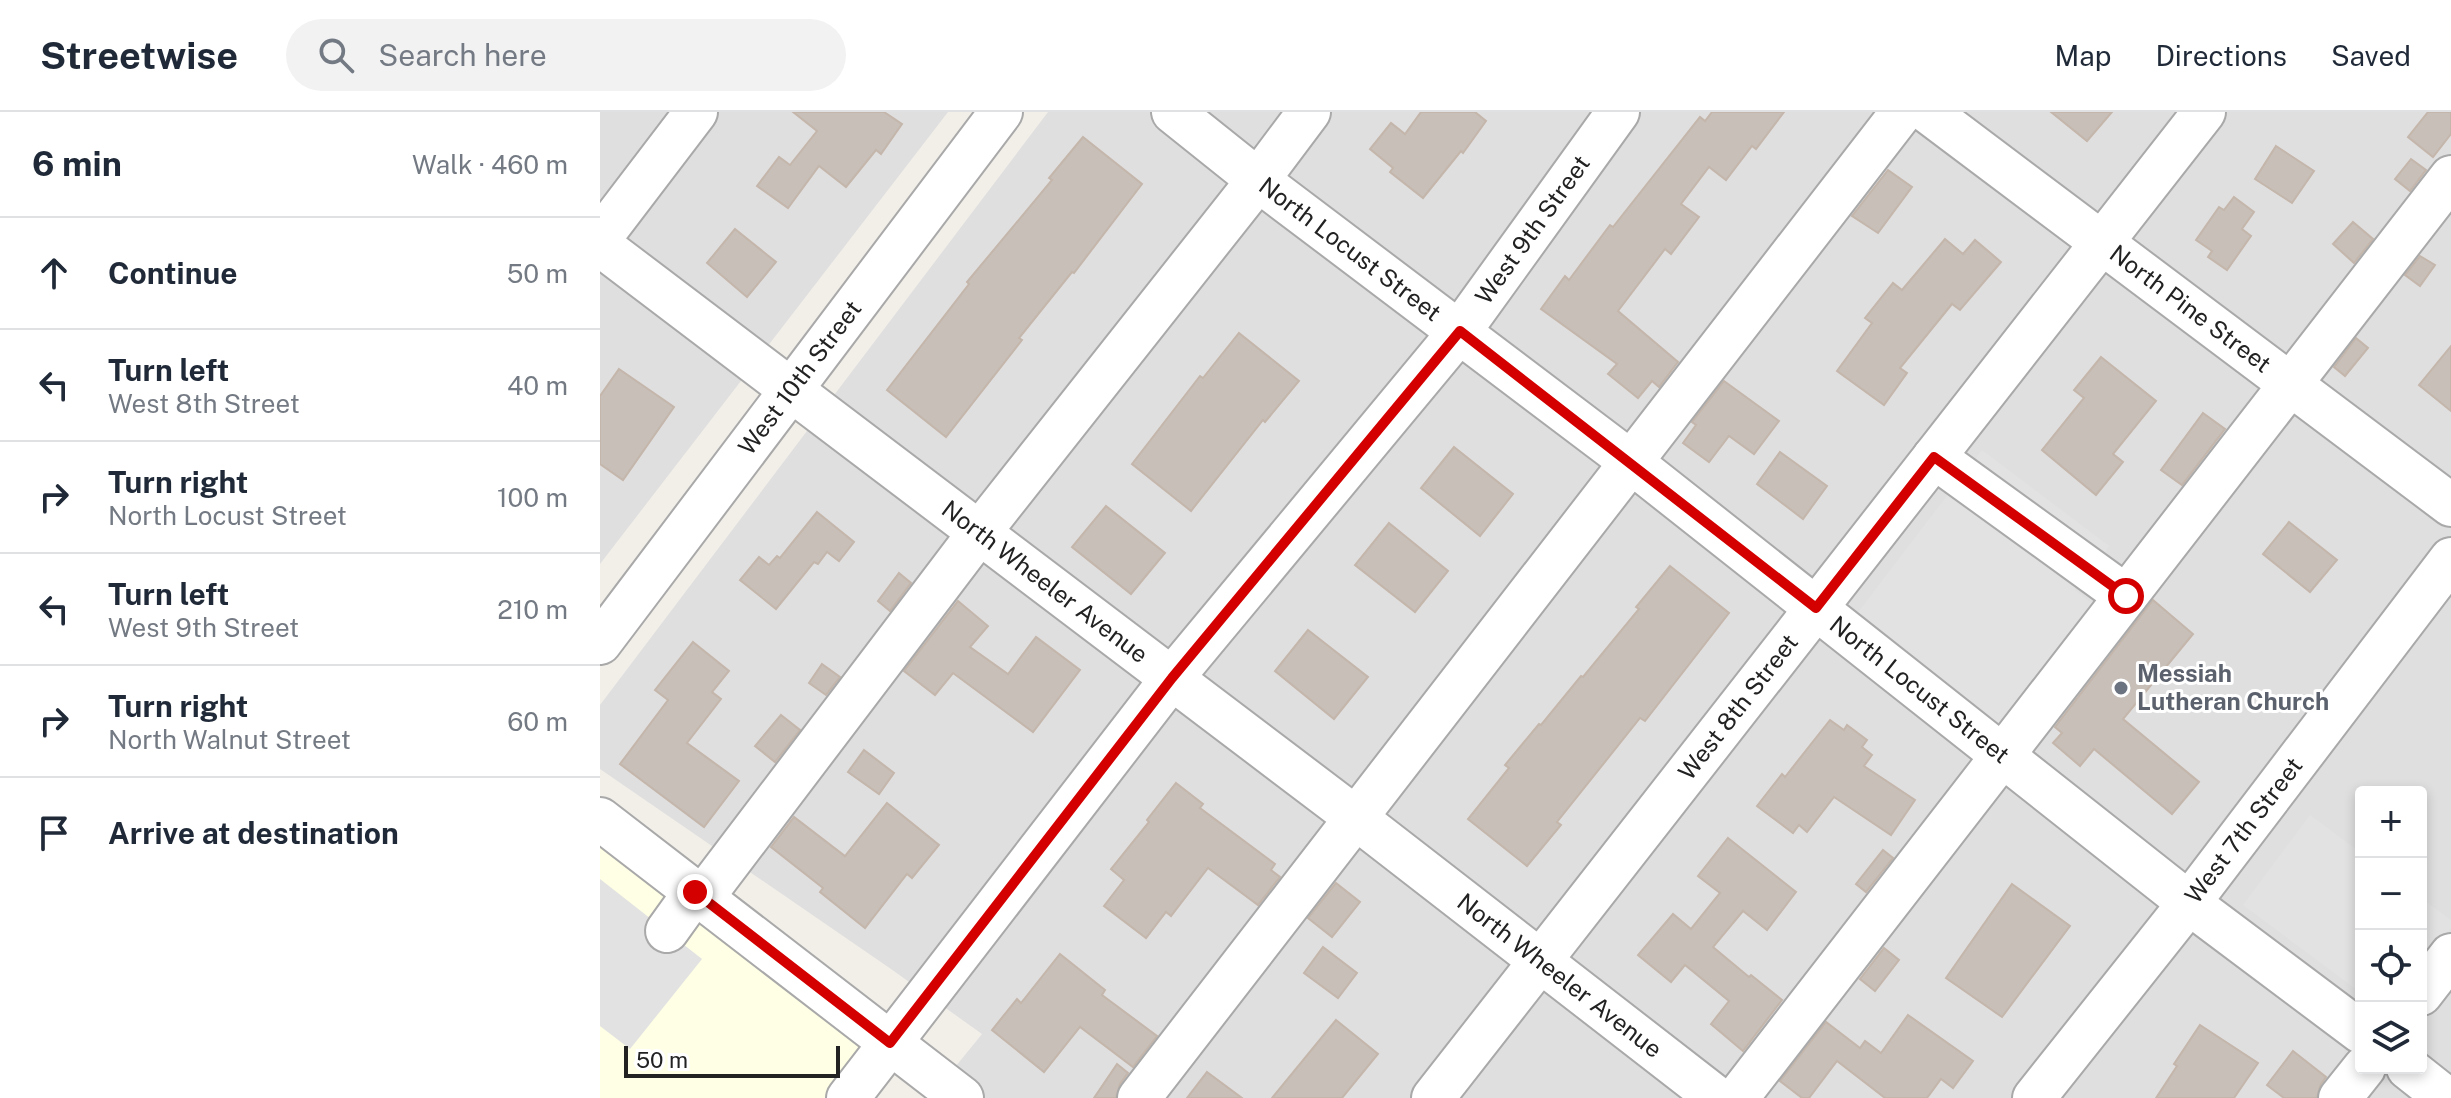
<!DOCTYPE html>
<meta charset="utf-8">
<style>
:root{--surface:#fff;--page:#f2f2f3;--text:#1f2937;--muted:#747a83;--line:#e0e1e3}
body{margin:0;font-family:"Public Sans",sans-serif;background:var(--page);color:var(--text)}
.controls{position:absolute;right:24px;bottom:24px;display:grid;overflow:hidden;border-radius:8px;box-shadow:0 4px 12px #0003}
.controls button{width:72px;height:72px;display:grid;place-items:center;padding:0;border:0;border-bottom:2px solid var(--line);background:var(--surface);color:var(--text);font:40px sans-serif}
.scale{position:absolute;left:24px;bottom:20px;width:216px;box-sizing:border-box;padding-left:8px;border:4px solid #222;border-top:0;font-size:22px;line-height:28px;white-space:nowrap;color:#222;-webkit-text-stroke:6px #fff;paint-order:stroke}
.stop{position:absolute;width:24px;height:24px;margin:-18px;border:6px solid #d40000;border-radius:50%;background:#fff}
.stop.end{background:#d40000;border-color:#fff;box-shadow:0 2px 8px #0008}
.list{margin:0;padding:0;list-style:none}
h2{display:flex;justify-content:space-between;align-items:center;height:104px;margin:0;padding:0 32px;font-size:34px}
h2 small{font-size:26px;font-weight:400;color:var(--muted)}
.list li{display:grid;grid-template-columns:52px 1fr auto;gap:24px;align-items:center;box-sizing:border-box;height:112px;padding:0 32px;border-top:2px solid var(--line)}
.list b{display:block;font-size:30px;white-space:nowrap}
.list p{margin:0;font-size:26px;white-space:nowrap;color:var(--muted)}
.list em{font-size:26px;font-style:normal;color:var(--muted)}
.icon{flex:none;width:44px;height:44px;fill:none;stroke:currentColor;stroke-width:2;stroke-linecap:round;stroke-linejoin:round}
.map{position:relative;flex:none;width:1851px;height:986px;overflow:hidden}
header{display:flex;align-items:center;gap:48px;box-sizing:border-box;height:112px;padding:0 40px;background:var(--surface);border-bottom:2px solid var(--line)}
header strong{font-size:38px}
nav{display:flex;gap:44px;margin-inline-start:auto;font-size:28px}
.search{width:560px;height:72px;background:var(--page);display:flex;align-items:center;gap:20px;box-sizing:border-box;padding:0 28px;border-radius:44px;color:var(--muted);font-size:30px}
main{display:flex}
aside{flex:1;background:var(--surface)}
.map>svg:first-child{display:block}
.residential{fill:#e0dfdf;fill-rule:evenodd}
.education{fill:#ffffe5}
.parking{fill:#e2e2e2}
.building{fill:#c7bfb8;stroke:#c4b6ab;stroke-width:2}
.lines{fill:none;stroke-linecap:round;stroke-linejoin:round}
.minor-casing{stroke:#a9a9a9;stroke-width:46}
.minor{stroke:#fff;stroke-width:42}
.route{stroke:#d40000;stroke-width:10}
.worship-dot{fill:#6b7280;stroke:#fff;stroke-width:3}
.labels{text-anchor:middle;stroke-width:6;stroke-linejoin:round;paint-order:stroke}
.street-label{font-size:24px;fill:#222;stroke:#fff}
.worship-label{font-size:24px;font-weight:bold;fill:#5b616d;stroke:#fff;text-anchor:start}
</style>
<header>
<strong>Streetwise</strong>
<div class="search"><svg class="icon" aria-label="search" viewBox="0 0 24 24"><circle cx="10" cy="10" r="6"/><path d="M15 15l6 6"/></svg>Search here</div>
<nav><a>Map</a><a>Directions</a><a>Saved</a></nav>
</header>
<main>
<aside>
<h2>6 min<small>Walk · 460 m</small></h2>
<ul class="list">
<li><svg class="icon" aria-label="ahead" viewBox="0 0 24 24"><path d="M12 20V5M6 11l6-6 6 6"/></svg><div><b>Continue</b></div><em>50 m</em></li>
<li><svg class="icon" aria-label="left" viewBox="0 0 24 24"><path d="M17 20v-9H6M10 6l-5 5 5 5"/></svg><div><b>Turn left</b><p>West 8th Street</p></div><em>40 m</em></li>
<li><svg class="icon" aria-label="right" viewBox="0 0 24 24"><path d="M7 20v-9h11M14 6l5 5-5 5"/></svg><div><b>Turn right</b><p>North Locust Street</p></div><em>100 m</em></li>
<li><svg class="icon" aria-label="left" viewBox="0 0 24 24"><path d="M17 20v-9H6M10 6l-5 5 5 5"/></svg><div><b>Turn left</b><p>West 9th Street</p></div><em>210 m</em></li>
<li><svg class="icon" aria-label="right" viewBox="0 0 24 24"><path d="M7 20v-9h11M14 6l5 5-5 5"/></svg><div><b>Turn right</b><p>North Walnut Street</p></div><em>60 m</em></li>
<li><svg class="icon" aria-label="arrive" viewBox="0 0 24 24"><path d="M6 21V4h12l-3 4 3 4H6"/></svg><div><b>Arrive at destination</b></div></li>
</ul>
</aside>
<div class="map">
<svg width="1851" height="986" viewBox="0 0 1851 986">
<rect width="100%" height="100%" fill="#f2efe9"/>
<g class="residential">
<path d="M0,0h348l-348,452z"/>
<path d="M448,0h1403v986h-1521l52,-64 -91,-65 -291,-200v-64zM1761,680h60v276h-60z"/>
</g>
<path class="education" d="M0,717l273,215 -42,54h-231z"/>
<g class="parking">
<path d="M1382,338l127,96 -34,44 24,19 -96,126 -151,-115z"/>
<path d="M1710,703l51,38v140l-118,-88z"/>
<path d="M0,767l102,80 -72,90 -30,-23z"/>
<path d="M1821,786l30,22v8l-30,41z"/>
</g>
<g class="building">
<path d="M193,0h91l18,12 -21,30 -5,-4 -30,37 -27,-21 -31,42 -31,-22 22,-29 11,8 27,-34z"/>
<path d="M821,0h54l11,9 -23,32 -2,-2 -38,47 -33,-26 3,-4 -23,-19 21,-26 14,11z"/>
<path d="M1112,0h72l-28,37 -4,-3 -26,34 -17,-13 -28,37 18,13 -28,37 -6,-5 -47,62 60,51 -19,25 -7,-6 -14,17 -30,-24 9,-10 -76,-55 24,-33 4,4 41,-55 3,2 87,-110 5,4z"/>
<path d="M1451,0h61l-25,29z"/>
<path d="M1828,0h23v22l-18,23 -25,-20z"/>
<path d="M483,25l59,47 -68,89 -2,-1 -53,66 3,2 -76,97 -59,-47 82,-106 -2,-2 85,-102 -3,-2z"/>
<path d="M1676,34l38,25 -22,32 -37,-24z"/>
<path d="M1811,47l15,11 -16,21 -15,-12z"/>
<path d="M1288,58l24,17 -34,46 -26,-17z"/>
<path d="M1634,85l20,15 -12,17 9,7 -24,34 -19,-13 4,-6 -16,-11 23,-33 5,3z"/>
<path d="M1753,110l20,17 -19,24 -21,-19z"/>
<path d="M135,117l41,33 -29,35 -40,-34z"/>
<path d="M1345,127l18,15 12,-14 26,22 -41,48 -8,-6 -52,64 7,5 -23,32 -47,-34 35,-48 -7,-5 28,-35 9,7z"/>
<path d="M1820,144l15,9 -15,21 -15,-11z"/>
<path d="M639,221l60,48 -34,41 -2,-2 -72,91 -59,-47 68,-88 3,2z"/>
<path d="M1756,226l12,10 -23,28 -11,-9z"/>
<path d="M1851,234v65l-32,-26z"/>
<path d="M1501,245l55,44 -43,53 10,8 -27,33 -54,-45 42,-52 -10,-8z"/>
<path d="M19,257l55,38 -51,73 -23,-16v-68z"/>
<path d="M1124,269l55,40 -25,33 -25,-18 -20,26 -26,-19 13,-18 -4,-3z"/>
<path d="M1603,301l22,16 -43,56 -21,-15z"/>
<path d="M854,335l59,47 -33,42 -59,-48z"/>
<path d="M1180,340l47,34 -24,33 -46,-35z"/>
<path d="M506,394l59,47 -34,41 -59,-47z"/>
<path d="M217,400l37,30 -15,19 -12,-9 -9,12 -4,-2 -38,47 -36,-29 19,-23 10,8 8,-9 3,2z"/>
<path d="M1689,410l48,38 -27,32 -47,-38z"/>
<path d="M789,411l59,48 -33,41 -60,-47z"/>
<path d="M1070,454l59,47 -84,108 -5,-3 -83,104 4,3 -34,41 -59,-47 41,-51 -4,-3 34,-41 2,1 40,-49 2,1 56,-68 -3,-2z"/>
<path d="M299,461l12,10 -21,28 -12,-10z"/>
<path d="M1553,488l40,34 -70,85 76,63 -27,32 -78,-65 -14,17 -27,-23 9,-10 -7,-6z"/>
<path d="M358,489l30,25 -18,21 38,27 28,-37 44,33 -47,62 -80,-59 -18,22 -31,-24z"/>
<path d="M708,518l60,47 -34,42 -59,-48z"/>
<path d="M93,530l36,29 -17,21 9,7 -34,44 52,38 -35,46 -84,-63 48,-64 -13,-10z"/>
<path d="M222,552l18,13 -14,18 -17,-12z"/>
<path d="M181,603l19,15 -25,32 -20,-16z"/>
<path d="M1230,608l14,10 3,-5 20,15 -5,7 10,8 -8,11 51,34 -24,35 -57,-38 -27,35 -8,-7 -6,8 -36,-27 25,-32 3,3z"/>
<path d="M264,638l30,23 -15,21 -31,-22z"/>
<path d="M576,671l27,21 -3,4 75,56 -4,6 9,7 -22,28 -50,-37 -37,48 -5,-4 -20,26 -42,-32 20,-26 -13,-11 38,-47 -2,-2z"/>
<path d="M287,691l52,42 -27,33 -5,-4 -42,54 -45,-36 3,-4 -52,-41 23,-30 51,39z"/>
<path d="M1128,726l68,54 -29,38 -24,-19 -30,36 36,30 2,-2 31,25 -39,51 -32,-27 18,-23 -44,-36 -14,17 -33,-27 35,-41 18,15 29,-36 -22,-17z"/>
<path d="M1283,738l10,8 -27,34 -10,-8z"/>
<path d="M736,771l24,19 -28,35 -24,-19z"/>
<path d="M1412,772l58,42 -68,91 -56,-39z"/>
<path d="M723,835l34,26 -19,25 -34,-25z"/>
<path d="M1284,836l15,12 -24,31 -15,-12z"/>
<path d="M460,842l45,36 -3,5 55,41 -24,31 -53,-40 -36,45 -52,-42 25,-31 4,4z"/>
<path d="M1308,903l65,46 -20,27 -12,-9 -14,19h-42l-48,-37 -28,37h-7l-22,-17 46,-59 34,26 5,-7 16,12z"/>
<path d="M736,908l42,34 -36,44h-70z"/>
<path d="M1600,913l58,38 -24,35h-78l21,-32 -3,-2z"/>
<path d="M1693,939l33,26 -5,7 -4,14h-33l-17,-13z"/>
<path d="M517,952l11,9 -8,11 -4,14h-22z"/>
<path d="M607,960l35,26h-55z"/>
</g>
<g class="lines">
<defs>
<g id="minor">
<path id="s1" d="M573,0l85,68 373,282 558,441 172,129"/>
<path id="s2" d="M1328,0l523,393"/>
<path d="M0,126l96,-126"/>
<path id="s3" d="M0,133l756,573 361,280"/>
<path d="M1334,345l192,139"/>
<path id="s4" d="M0,531l401,-531"/>
<path d="M0,707l362,279"/>
<path d="M102,786l277,-365 279,-353 51,-68"/>
<path d="M67,819l28,-39"/>
<path d="M1821,882l30,-39"/>
<path d="M1808,956l38,30"/>
<path id="s5" d="M248,986l324,-420 288,-347 158,-219"/>
<path d="M539,986l763,-986"/>
<path id="s6" d="M833,986l771,-986"/>
<path d="M1137,986l714,-921"/>
<path id="s7" d="M1434,986l155,-195 262,-344"/>
<path d="M1740,986l24,-30"/>
</g>
</defs>
<use href="#minor" class="minor-casing"/>
<use href="#minor" class="minor"/>
</g>
<g class="lines">
<path class="route" d="M95,780l195,151 282,-365 288,-347 356,277 118,-151 192,139"/>
</g>
<circle class="worship-dot" cx="1521" cy="576" r="8"/>
<g class="labels">
<g class="street-label">
<text dy="8" stroke="none"><textPath href="#s5" startOffset="1106">West 9th Street</textPath></text>
<text dy="8" stroke="none"><textPath href="#s1" startOffset="224">North Locust Street</textPath></text>
<text dy="8" stroke="none"><textPath href="#s2" startOffset="328">North Pine Street</textPath></text>
<text dy="8" stroke="none"><textPath href="#s4" startOffset="332">West 10th Street</textPath></text>
<text dy="8" stroke="none"><textPath href="#s3" startOffset="558">North Wheeler Avenue</textPath></text>
<text dy="8" stroke="none"><textPath href="#s1" startOffset="944">North Locust Street</textPath></text>
<text dy="8" stroke="none"><textPath href="#s6" startOffset="496">West 8th Street</textPath></text>
<text dy="8" stroke="none"><textPath href="#s7" startOffset="340">West 7th Street</textPath></text>
<text dy="8" stroke="none"><textPath href="#s3" startOffset="1206">North Wheeler Avenue</textPath></text>
</g>
<g class="worship-label">
<text x="1537" y="570">Messiah<tspan x="1537" dy="28">Lutheran Church</tspan></text>
</g>
</g>
</svg>
<div class="controls">
<button>+</button>
<button>−</button>
<button><svg class="icon" aria-label="locate" viewBox="0 0 24 24"><circle cx="12" cy="12" r="6"/><path d="M12 2v4M12 18v4M2 12h4M18 12h4"/></svg></button>
<button><svg class="icon" aria-label="layers" viewBox="0 0 24 24"><path d="M12 4l9 5-9 5-9-5zM3 14l9 5 9-5"/></svg></button>
</div>
<div class="scale">50 m</div>
<div class="stop" style="left:1526px;top:484px"></div>
<div class="stop end" style="left:95px;top:780px"></div>
</div>
</main>
